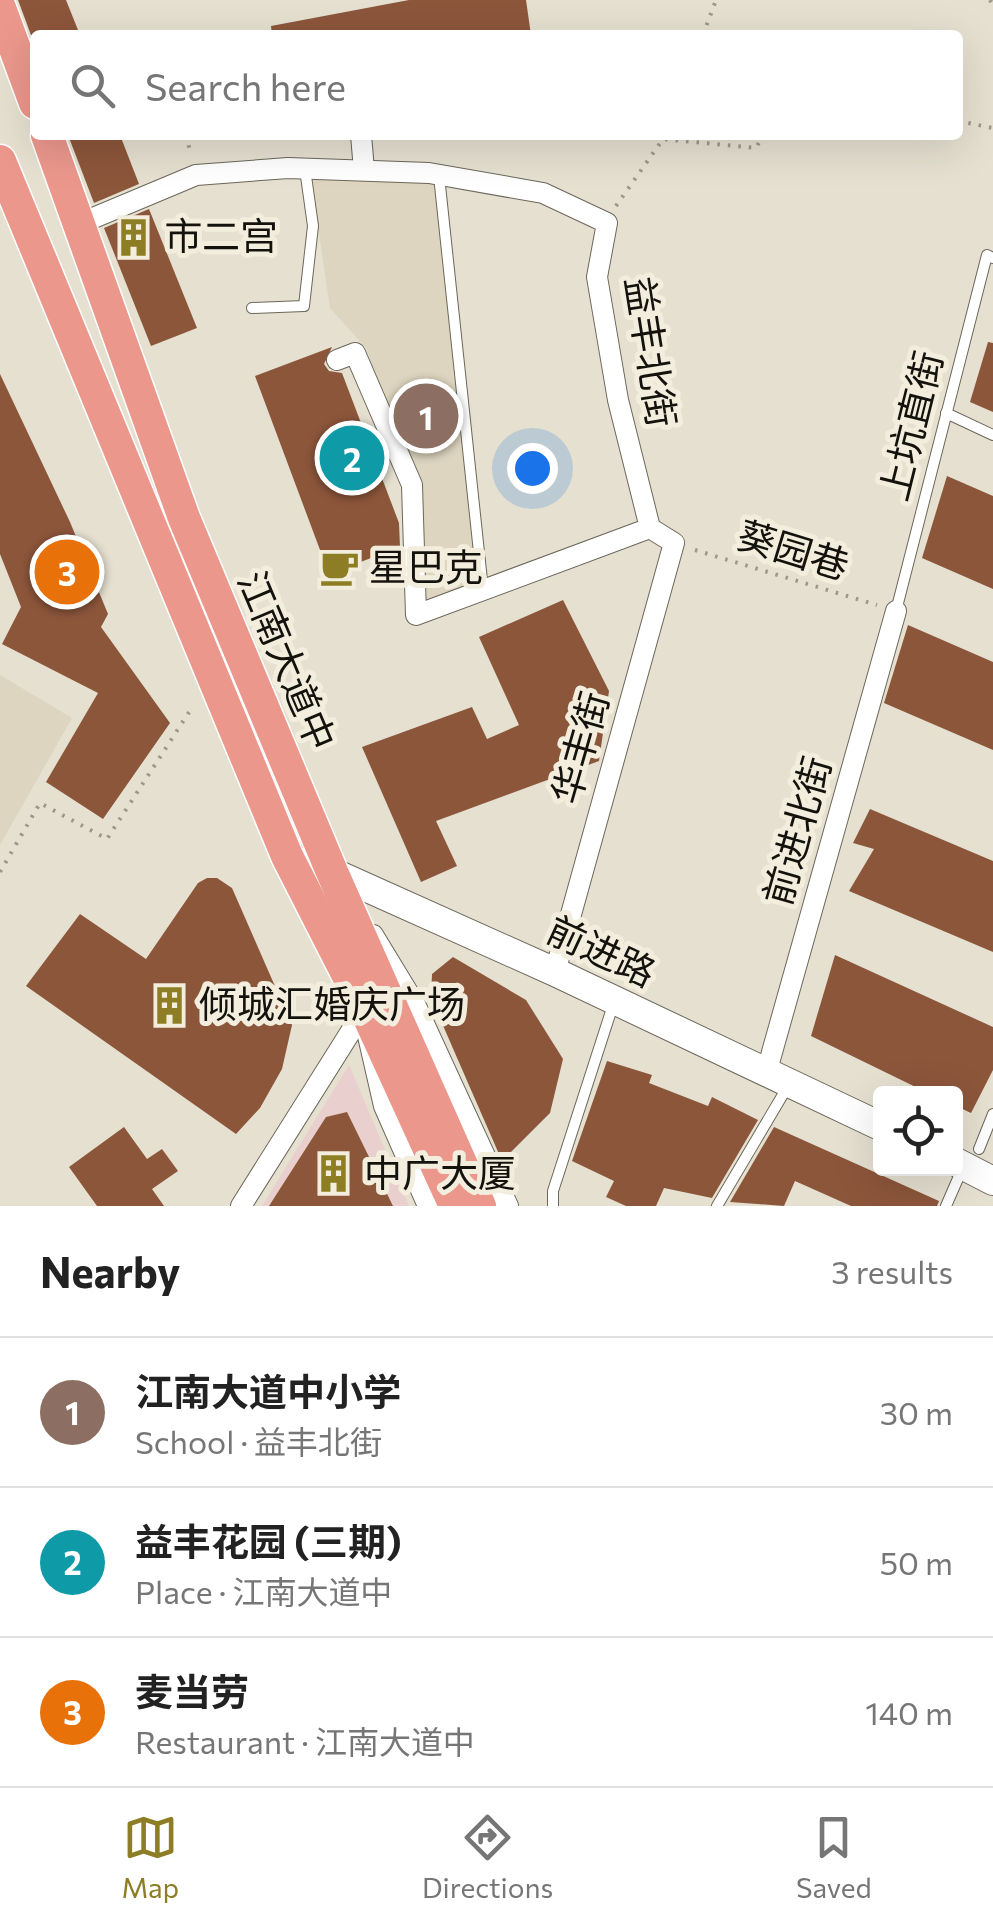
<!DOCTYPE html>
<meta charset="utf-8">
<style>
:root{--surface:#fff;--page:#f6f6f6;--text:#222;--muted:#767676;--line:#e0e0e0;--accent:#8d7d24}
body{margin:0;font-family:Commissioner,"Noto Sans SC",sans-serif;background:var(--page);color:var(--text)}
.controls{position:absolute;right:30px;bottom:30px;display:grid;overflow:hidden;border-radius:10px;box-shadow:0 10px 40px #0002}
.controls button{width:90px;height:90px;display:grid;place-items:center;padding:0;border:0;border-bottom:2px solid var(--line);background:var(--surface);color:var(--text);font:50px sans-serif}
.you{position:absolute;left:532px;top:468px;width:35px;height:35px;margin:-25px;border:8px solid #fff;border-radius:50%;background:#1a73e8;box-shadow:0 0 0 15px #1a73e833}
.badge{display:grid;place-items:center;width:65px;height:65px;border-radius:50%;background:var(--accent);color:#fff;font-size:32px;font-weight:700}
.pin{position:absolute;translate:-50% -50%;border:5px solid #fff;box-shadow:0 2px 10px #0006}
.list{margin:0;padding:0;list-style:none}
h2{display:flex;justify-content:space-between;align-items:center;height:130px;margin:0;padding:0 40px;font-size:42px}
h2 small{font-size:32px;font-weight:400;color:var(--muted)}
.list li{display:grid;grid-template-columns:65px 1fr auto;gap:30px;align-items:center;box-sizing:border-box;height:150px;padding:0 40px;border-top:2px solid var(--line)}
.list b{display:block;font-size:38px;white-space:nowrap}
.list p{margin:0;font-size:32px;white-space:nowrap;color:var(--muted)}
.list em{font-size:32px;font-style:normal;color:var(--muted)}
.icon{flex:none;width:55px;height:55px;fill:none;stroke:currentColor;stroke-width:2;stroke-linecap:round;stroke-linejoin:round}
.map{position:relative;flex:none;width:993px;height:1206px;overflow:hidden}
.search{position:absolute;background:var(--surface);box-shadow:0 10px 40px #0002;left:30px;right:30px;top:30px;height:110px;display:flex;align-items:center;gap:25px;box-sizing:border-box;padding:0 35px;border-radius:10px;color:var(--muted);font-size:38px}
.sheet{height:580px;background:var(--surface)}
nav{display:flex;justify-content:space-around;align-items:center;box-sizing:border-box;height:140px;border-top:2px solid var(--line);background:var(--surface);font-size:28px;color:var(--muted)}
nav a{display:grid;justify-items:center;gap:5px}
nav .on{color:var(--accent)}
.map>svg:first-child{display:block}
.commercial{fill:#e9cfcd}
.built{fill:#ddd5bf}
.building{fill:#8c563b}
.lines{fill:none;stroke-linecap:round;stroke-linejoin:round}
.lane-casing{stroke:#6c675a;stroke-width:12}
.street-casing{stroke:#6c675a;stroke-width:22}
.secondary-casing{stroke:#6c675a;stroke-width:30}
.primary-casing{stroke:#fff;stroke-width:35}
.path{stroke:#9c988b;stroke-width:4;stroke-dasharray:2.5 8;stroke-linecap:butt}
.lane{stroke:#fff;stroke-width:10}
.street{stroke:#fff;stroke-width:20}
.secondary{stroke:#fff;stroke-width:28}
.primary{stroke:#eb978c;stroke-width:32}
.labels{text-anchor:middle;stroke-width:10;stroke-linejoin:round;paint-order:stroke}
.poi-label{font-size:38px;fill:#14120d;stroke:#f2eddd;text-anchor:start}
.street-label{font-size:38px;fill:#14120d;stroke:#f2eddd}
</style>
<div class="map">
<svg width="993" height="1206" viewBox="0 0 993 1206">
<rect width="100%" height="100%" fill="#e5e0d0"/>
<path class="commercial" d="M349,1065l60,141h-147z"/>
<g class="built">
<path d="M310,173l126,6 43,409 -60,23 -4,-127 -49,-136 -36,-40z"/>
<path d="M0,675l72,43 -72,127z"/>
</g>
<g class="building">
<path d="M18,0h48l14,35h-49z"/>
<path d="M409,0h117l5,35h-259l-1,-9z"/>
<path d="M68,135h52l19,49 -45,19z"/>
<path d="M149,209l48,119 -46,18 -47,-118z"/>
<path d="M988,342l5,1v69l-23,-10z"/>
<path d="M332,347l-8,17 5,7 13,2 57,150 1,24 -71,27 -74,-198z"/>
<path d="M0,374l70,148 38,92 -7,13 69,96 -67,96 -57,-37 52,-89 -96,-49 19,-37 -21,-53z"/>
<path d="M947,476l46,20v93l-71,-31z"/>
<path d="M563,600l46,91 -10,70 -163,60 21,45 -36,16 -59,-135 110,-40 15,32 32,-14 -40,-88z"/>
<path d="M908,625l85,37v88l-109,-47z"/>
<path d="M870,809l123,52v91l-144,-61 25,-42 -21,-6z"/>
<path d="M207,878h10l15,10 60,137 -10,44 -22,39 -24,26 -210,-148 54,-72 66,45 52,-76z"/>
<path d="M835,955l158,72v43l-22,43 -15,-7v-12h-26l-119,-58z"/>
<path d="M453,957l73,43 37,59 -13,54 -48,48 -71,-163 1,-24z"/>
<path d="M607,1061l45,14 -3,8 59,23 4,-9 46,23 -46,78 -48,-10 -8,18h-30l-20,-9 8,-16 -42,-20z"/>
<path d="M347,1112l46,94h-124l57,-89z"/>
<path d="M124,1127l23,32 15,-10 16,22 -26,18 12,17h-67l-28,-39z"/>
<path d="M774,1127l165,74 -2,5h-86l-56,-25 -11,25 -54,-4z"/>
</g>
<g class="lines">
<defs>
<g id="lane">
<path d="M439,176l44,414"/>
<path d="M252,308l52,-2 9,-80 -8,-57"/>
<path d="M946,413l47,22"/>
<path d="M896,611l91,-356 6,3"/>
<path d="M979,1149l14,-35"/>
<path d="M553,1206v-15l61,-189"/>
<path d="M717,1206l71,-120"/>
<path d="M946,1206l17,-39"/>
</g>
<g id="street">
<path d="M361,135l3,35"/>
<path d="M79,224l117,-49 92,-7 141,5 114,20 64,30 -10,54 21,123 32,128 24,15 -119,429"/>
<path d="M337,360l18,-7 57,132 4,130 234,-87"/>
<path d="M373,935l42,69 93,202"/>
<path d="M368,1036l16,70 44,100"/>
<path d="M767,1070l129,-459"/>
<path d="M241,1206l124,-197"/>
</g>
<g id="secondary">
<path d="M287,856l45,16 223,100 325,154"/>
<path d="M956,1162l37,19"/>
</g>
<g id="primary">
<path d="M0,8l35,95"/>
<path d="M47,135l137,383 148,354 148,334"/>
<path d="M0,161l287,695 78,153 90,197"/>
</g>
</defs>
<use href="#lane" class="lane-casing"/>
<use href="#street" class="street-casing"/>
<use href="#secondary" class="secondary-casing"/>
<use href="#primary" class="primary-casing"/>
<g class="path">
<path d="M990,0l3,5"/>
<path d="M703,35l13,-35"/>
<path d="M958,121l35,7"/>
<path d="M186,135l5,20"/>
<path d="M616,206l47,-67 93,9 7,-13"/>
<path d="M695,550l182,55"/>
<path d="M0,872l40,-69 67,36 86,-133"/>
</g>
<use href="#lane" class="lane"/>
<use href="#street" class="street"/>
<use href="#secondary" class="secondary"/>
<use href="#primary" class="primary"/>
</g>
<defs>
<symbol id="building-bare" viewBox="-9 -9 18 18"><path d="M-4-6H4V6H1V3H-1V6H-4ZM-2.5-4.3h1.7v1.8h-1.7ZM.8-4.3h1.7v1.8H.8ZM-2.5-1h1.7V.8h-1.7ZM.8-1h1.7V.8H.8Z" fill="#8d7d24" stroke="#f2eddd" stroke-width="2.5" paint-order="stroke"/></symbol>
<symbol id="cafe-bare" viewBox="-9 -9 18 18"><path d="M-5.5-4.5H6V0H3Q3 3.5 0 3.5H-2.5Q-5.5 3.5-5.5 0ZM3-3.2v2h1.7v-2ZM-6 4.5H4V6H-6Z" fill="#8d7d24" stroke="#f2eddd" stroke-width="2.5" paint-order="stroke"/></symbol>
</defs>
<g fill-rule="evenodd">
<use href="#building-bare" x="106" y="210" width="55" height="55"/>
<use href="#cafe-bare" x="312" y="540" width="55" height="55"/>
<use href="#building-bare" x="142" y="978" width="55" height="55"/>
<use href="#building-bare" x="306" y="1146" width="55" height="55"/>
</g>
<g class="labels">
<g class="poi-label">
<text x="164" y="250">市二宫</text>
<text x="369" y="581">星巴克</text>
<text x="199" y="1018">倾城汇婚庆广场</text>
<text x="364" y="1187">中广大厦</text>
</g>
<g class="street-label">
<text transform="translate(650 352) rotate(81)" y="13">益丰北街</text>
<text transform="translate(912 426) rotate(-76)" y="13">上坑直街</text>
<text transform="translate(793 551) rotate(17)" y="13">葵园巷</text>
<text transform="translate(286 661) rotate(67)" y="13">江南大道中</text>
<text transform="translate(581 748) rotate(-74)" y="13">华丰街</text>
<text transform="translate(798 831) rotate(-74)" y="13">前进北街</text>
<text transform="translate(601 952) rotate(25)" y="13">前进路</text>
</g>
</g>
</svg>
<div class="controls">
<button><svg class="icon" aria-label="locate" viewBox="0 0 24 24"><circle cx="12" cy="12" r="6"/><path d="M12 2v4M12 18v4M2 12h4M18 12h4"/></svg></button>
</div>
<div class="you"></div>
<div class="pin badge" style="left:426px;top:416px;background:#8d6e63">1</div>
<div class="pin badge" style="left:352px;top:458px;background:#0f9aa8">2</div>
<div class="pin badge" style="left:67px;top:572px;background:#e8710a">3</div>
<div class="search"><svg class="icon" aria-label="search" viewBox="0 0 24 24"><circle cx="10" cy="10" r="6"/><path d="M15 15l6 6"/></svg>Search here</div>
</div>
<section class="sheet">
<h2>Nearby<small>3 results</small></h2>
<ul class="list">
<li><span class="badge" style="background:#8d6e63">1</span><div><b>江南大道中小学</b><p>School · 益丰北街</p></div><em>30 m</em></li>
<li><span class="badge" style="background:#0f9aa8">2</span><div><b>益丰花园 (三期)</b><p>Place · 江南大道中</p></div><em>50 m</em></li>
<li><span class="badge" style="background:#e8710a">3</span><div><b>麦当劳</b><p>Restaurant · 江南大道中</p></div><em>140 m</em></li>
</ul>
</section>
<nav>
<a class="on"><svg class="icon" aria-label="map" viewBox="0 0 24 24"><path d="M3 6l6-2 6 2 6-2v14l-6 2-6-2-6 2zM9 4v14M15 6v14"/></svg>Map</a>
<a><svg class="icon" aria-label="directions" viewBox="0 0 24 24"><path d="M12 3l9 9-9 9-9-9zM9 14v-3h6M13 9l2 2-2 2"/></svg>Directions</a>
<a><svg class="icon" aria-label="saved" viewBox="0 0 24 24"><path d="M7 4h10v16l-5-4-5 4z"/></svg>Saved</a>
</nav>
